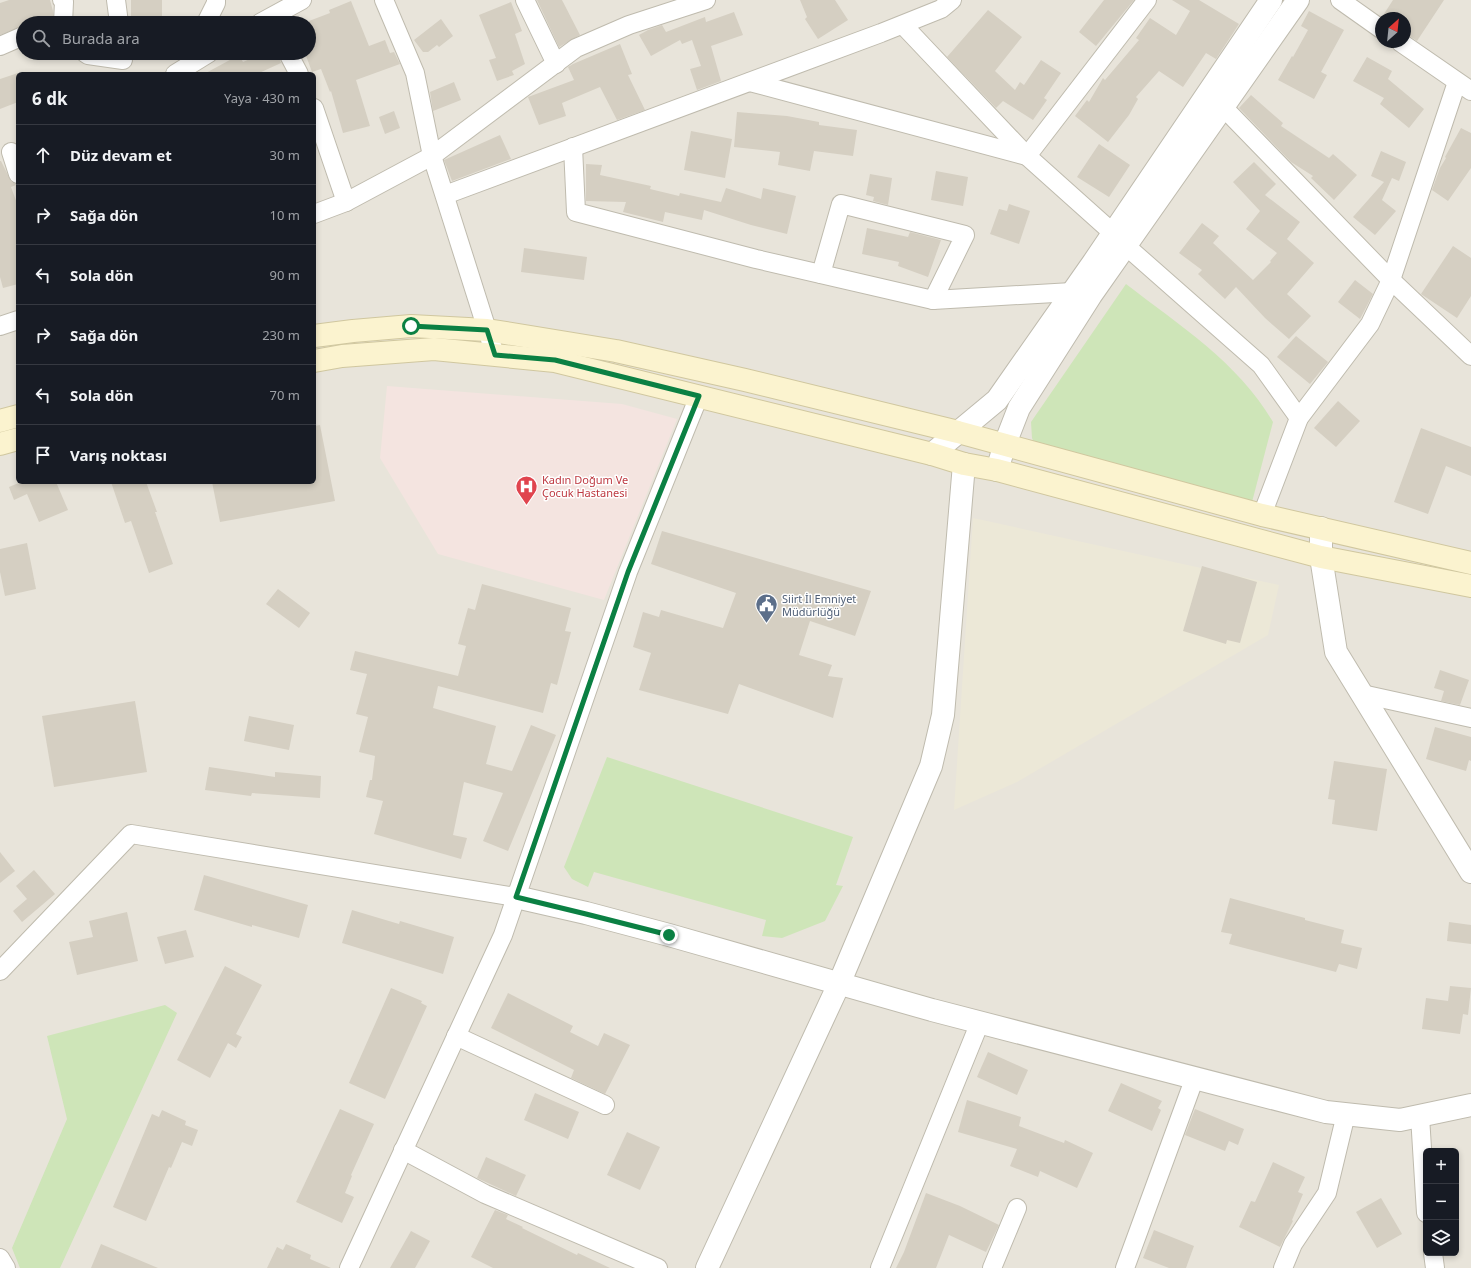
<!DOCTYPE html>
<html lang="tr">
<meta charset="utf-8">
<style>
:root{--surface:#171b24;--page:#242831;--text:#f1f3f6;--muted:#9ea1a6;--line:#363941}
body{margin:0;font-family:"Noto Sans",sans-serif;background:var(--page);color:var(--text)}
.controls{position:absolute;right:12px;bottom:12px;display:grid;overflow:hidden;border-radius:6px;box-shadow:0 2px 6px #0003}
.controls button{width:36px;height:36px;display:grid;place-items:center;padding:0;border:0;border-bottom:1px solid var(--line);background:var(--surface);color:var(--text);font:20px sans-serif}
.compass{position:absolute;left:1375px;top:12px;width:36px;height:36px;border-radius:50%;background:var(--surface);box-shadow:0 2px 6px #0003;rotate:27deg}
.stop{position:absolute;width:12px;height:12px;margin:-9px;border:3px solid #0b8043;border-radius:50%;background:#fff}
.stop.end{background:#0b8043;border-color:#fff;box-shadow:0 1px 4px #0008}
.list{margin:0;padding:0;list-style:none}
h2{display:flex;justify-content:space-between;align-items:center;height:52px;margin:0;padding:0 16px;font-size:17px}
h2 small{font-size:13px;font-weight:400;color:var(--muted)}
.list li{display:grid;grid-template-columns:26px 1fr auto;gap:12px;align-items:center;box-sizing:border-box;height:60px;padding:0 16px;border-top:1px solid var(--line)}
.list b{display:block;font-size:15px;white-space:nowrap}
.list em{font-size:13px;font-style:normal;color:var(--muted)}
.icon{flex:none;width:22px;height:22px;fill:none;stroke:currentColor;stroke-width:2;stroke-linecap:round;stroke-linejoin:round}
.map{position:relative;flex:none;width:1471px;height:1268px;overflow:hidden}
.search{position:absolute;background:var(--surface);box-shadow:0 2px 6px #0003;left:16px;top:16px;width:300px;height:44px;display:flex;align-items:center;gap:10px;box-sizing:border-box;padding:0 14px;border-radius:22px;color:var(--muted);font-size:15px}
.panel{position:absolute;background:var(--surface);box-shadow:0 2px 6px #0003;left:16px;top:72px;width:300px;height:412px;border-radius:6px}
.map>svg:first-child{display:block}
.residential{fill:#e8e4da;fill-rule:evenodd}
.education{fill:#ece8d7}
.medical{fill:#f4e4e0}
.green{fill:#cee5b8}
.building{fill:#d5cfc2}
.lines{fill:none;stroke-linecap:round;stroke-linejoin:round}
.minor-casing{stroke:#bfbbae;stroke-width:20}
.tertiary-casing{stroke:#bfbbae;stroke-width:24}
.secondary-casing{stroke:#d0c79f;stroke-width:24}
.minor{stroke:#fff;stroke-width:18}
.tertiary{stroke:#fff;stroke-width:22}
.secondary{stroke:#fbf3cf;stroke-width:22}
.route{stroke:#0b8043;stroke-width:5}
.labels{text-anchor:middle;stroke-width:3;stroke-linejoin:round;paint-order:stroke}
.health-label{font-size:11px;fill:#be3a42;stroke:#fff;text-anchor:start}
.service-label{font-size:11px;fill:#4e5e75;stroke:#fff;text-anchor:start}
</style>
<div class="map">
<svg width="1471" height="1268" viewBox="0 0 1471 1268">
<rect width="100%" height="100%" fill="#f4f2eb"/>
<path class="residential" d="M0,0h1471v1268h-1471zM1381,18h24v24h-24zM23,23h286v30h-286zM18,74h296v408h-296zM1426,1151h30v102h-30z"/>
<path class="education" d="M973,518l306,67 -11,50 -251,147 -63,28z"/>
<path class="medical" d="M387,386l235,18 55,15 -73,181 -166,-46 -58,-96z"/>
<g class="green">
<path d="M1126,284c53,41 113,79 147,138l-21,80 -216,-55 -4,-9 -1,-16z"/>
<path d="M607,757l246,80 -17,48 7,1 -18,35 -43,17 -20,-2 4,-16 -172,-48 -6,15 -16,-8 -8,-12z"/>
<path d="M165,1005l12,8 -117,255h-40l-8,-20 55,-129 -20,-83z"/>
</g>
<g class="building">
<path d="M9,0h41l3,11v6l-21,6h-9v3l-23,9v-32z"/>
<rect x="131" y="0" width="31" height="23"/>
<path d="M537,0h25l18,35 -21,12z"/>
<path d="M800,0h35l13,20 -30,19 -13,-20 2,-2z"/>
<path d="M1104,0h30l-38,46 -17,-14z"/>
<path d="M1172,0h27l40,24 -23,35 -10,-6 -23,34 -24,-16 -23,26 2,2 -9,16 -21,27 -33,-26 12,-16 2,2 14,-24 2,2 34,-40 -3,-2 14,-20 26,17 14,-24z"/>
<path d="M1393,0h51l-27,41 -12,-8v-15h-21l-2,-1z"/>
<path d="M351,1l18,45 16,-6 5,13 4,-1 6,12 -44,16 14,46 -27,7 -12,-42 -1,1 -9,-23 -9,3 -7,-19h4v-32l21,-8 -1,-3z"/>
<path d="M511,2l11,29 -7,3 10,30 -13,7 2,4 -17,6 -8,-21 7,-2 -17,-43z"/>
<path d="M988,10l34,27 -27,34 20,19 5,-8 4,3 17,-25 20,13 -17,25 3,2 -14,20 -30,-19 -7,7 -49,-51z"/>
<path d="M1309,11l35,19 -23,42 6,3 -13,24 -36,-19 14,-24 1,1 15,-27 -7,-4z"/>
<path d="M734,12l9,23 -32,11 10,35 -24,9 -7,-21 11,-3 -9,-26 -10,4 -2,-4 -29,16 -12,-21 9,-5 14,-5 4,7 39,-15 1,5z"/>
<path d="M441,19l12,17 -14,11 -2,-2 -9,7h-5l-9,-12z"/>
<path d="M620,44l12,30 -4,1 17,35 -28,10 -17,-33 -38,16 4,13 -27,9 -11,-28 46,-17 -6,-13 5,-3z"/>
<path d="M263,53h14l4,10 -24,11h-53l35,-19 4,7z"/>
<path d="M1367,57l25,14 -4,8 36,30 -15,19 -29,-24 4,-6 -31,-17z"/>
<path d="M18,73v29l-18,7v-30z"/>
<path d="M454,82l7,18 -28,11 -3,-19z"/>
<path d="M1251,95l32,28 -2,3 48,32 4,-4 24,21 -23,25 -23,-22 2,-2 -22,-14 -52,-54z"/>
<path d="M394,111l6,17 -15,6 -6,-17z"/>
<path d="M737,112l50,4 32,6v3l38,5 -4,26 -39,-5 -4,20 -32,-6 2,-13 -46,-5z"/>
<path d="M1461,128l10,5v35l-23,33 -16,-11 8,-22 6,-10 -1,-1z"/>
<path d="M691,131l41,8 -7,39 -41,-8z"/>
<path d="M500,135l11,24 -59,22 -8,-21z"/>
<path d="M1099,144l31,21 -21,32 -32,-20z"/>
<path d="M1381,151l25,11 -7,19 -7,-3 -10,22 14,11 -21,24 -22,-18 31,-35 -13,-6z"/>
<path d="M0,161h1l10,20 4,3 1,1 -5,2 7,19v78l-15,4 -3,-11z"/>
<path d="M1254,162l22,22 -11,11 35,27 -13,17 27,24 -27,31 24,22 -22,23 -24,-21 -29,-31 -11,12 -27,-25 4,-4 -23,-17 23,-30 17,13 -6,7 40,37 18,-18 -1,-1 7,-8 -31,-24 14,-18 -27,-29z"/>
<path d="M586,164l16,1 -2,10 51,11 -1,3 29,7 1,-3 41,9 5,-14 35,11 2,-11 33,8 -9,38 -36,-9 -47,-15 -2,10 -37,-8 -2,10 -40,-10 3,-10 -40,-1z"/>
<path d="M936,171l32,6 -5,29 -32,-6z"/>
<path d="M870,174l22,4 -4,27 -15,-4 1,-4 -8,-2z"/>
<path d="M1009,204l21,7 -11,33 -29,-10 9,-25 8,2z"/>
<path d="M867,228l41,9 2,-5 31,8 -13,37 -30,-11 1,-4 -37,-8z"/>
<path d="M1453,246l18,12v38l-14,22 -36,-24z"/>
<path d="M524,248l63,9 -3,23 -63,-8z"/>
<path d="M1355,280l18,14 -13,25 -22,-17z"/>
<path d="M1296,336l32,26 -18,22 -33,-27z"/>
<path d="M1338,401l22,20 -24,26 -22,-19z"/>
<path d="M320,425l15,76 -115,21 -8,-40h102v-56z"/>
<path d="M1421,428l50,19v29l-25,-10 -18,48 -34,-12z"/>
<path d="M21,482h35l12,28 -29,12 -12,-28 -13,6 -5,-13z"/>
<path d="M111,482h35l11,30h-2l18,52 -24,9 -18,-52 -6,2z"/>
<path d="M662,531l209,60 -16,45 -45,-15 -11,34 33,10 -4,11 15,2 -10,40 -94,-34 -11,30 -89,-24 12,-37 -18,-6 10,-35 16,5 2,-7 62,18 13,-35 -85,-29z"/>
<path d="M27,543l9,46 -31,7 -5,-24v-23z"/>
<path d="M1202,566l55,16 -17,61 -13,-3 -1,4 -43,-13z"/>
<path d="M482,584l89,24 -6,23 6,1 -14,53 -6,-2 -8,30 -105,-27 -5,22 63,18 -10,38 26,7 19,-46 25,10 -48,116 -25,-10 20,-48 -39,-11 -11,53 14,3 -6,21 -87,-25 9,-33 -17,-4 4,-17h2l3,-24 -16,-4 9,-35 -12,-3 11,-40 -17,-4 5,-19 103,25 8,-30 -8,-2 10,-36 7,2z"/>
<path d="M278,589l32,24 -11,15 -33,-24z"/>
<path d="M1440,670l29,10 -9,25 -19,-4 3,-10 -10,-3z"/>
<path d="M135,701l12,71 -93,15 -12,-71z"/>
<path d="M249,716l45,9 -5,25 -45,-9z"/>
<path d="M1435,727l36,10v24l-2,-1 -3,11 -40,-12z"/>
<path d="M1334,761l53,8 -10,62 -45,-7 3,-24 -7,-1z"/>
<path d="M209,767l66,10v-5l46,4 -1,22 -68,-5 -1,3 -46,-6z"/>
<path d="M0,852l15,19 -15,12z"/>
<path d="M34,870l21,24 -33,28 -9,-11 14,-12 -11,-13z"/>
<path d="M204,875l104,30 -9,33 -47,-13v2l-58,-17z"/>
<path d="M1230,898l75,20v2l39,10 -3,13 21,5 -5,21 -18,-5 -3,8 -107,-28 3,-10 -11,-2z"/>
<path d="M352,910l47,14 1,-3 54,16 -11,37 -101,-31z"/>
<path d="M127,912l11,49 -61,14 -8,-33 24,-5 -4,-16z"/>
<path d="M1449,922l22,3v19l-24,-3z"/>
<path d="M186,930l8,27 -29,7 -8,-27z"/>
<path d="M225,966l37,19 -26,49 6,3 -6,11 -8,-5 -18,35 -33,-18z"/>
<path d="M1450,986l21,2 -3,27 -5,-1 -3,20 -38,-5 4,-31 22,3z"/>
<path d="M391,988l31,13 -1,2 6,3 -42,93 -36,-16z"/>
<path d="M508,993l65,33 -3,6 28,14 6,-13 26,12 -25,49 -34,-16 3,-8 -83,-42z"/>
<path d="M988,1052l40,18 -11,25 -40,-18z"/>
<path d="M1121,1083l41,18 -4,7 3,2 -9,21 -44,-20z"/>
<path d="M535,1093l44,19 -11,27 -44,-19z"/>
<path d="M967,1100l54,17 -2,9 45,17 1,-3 28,13 -16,35 -37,-17 -2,6 -28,-11 7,-17 -59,-17z"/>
<path d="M340,1109l34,15 -23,51 1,1 -7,17 9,4 -12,26 -46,-21z"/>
<path d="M1195,1109l49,20 -6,16 -9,-4 -4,10 -40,-16z"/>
<path d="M162,1110l24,11 -1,4 13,5 -6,16 -10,-4 -11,26 -2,-1 -23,54 -33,-14 39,-93 7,3z"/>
<path d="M627,1132l33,15 -20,43 -33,-15z"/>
<path d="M486,1157l40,18 -10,21 -39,-18z"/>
<path d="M1273,1162l32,15 -7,15 5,2 -11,26 1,1 -13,26 -41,-20 12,-26 4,1z"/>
<path d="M926,1193l34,13 39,19 -13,27 -37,-17 -13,33h-40l8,-16z"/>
<path d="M1381,1198l21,36 -25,14 -21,-36z"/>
<path d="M495,1210l13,5 -2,4 17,8 -1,1 55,27 1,-2 32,15h-117l-22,-11z"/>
<path d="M1154,1230l40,16 -8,22h-17l-26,-10z"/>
<path d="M411,1231l19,10 -15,27h-25z"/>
<path d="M101,1244l57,24h-67z"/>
<path d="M286,1244l25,11 -1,4 21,9h-64l10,-21 6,3z"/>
</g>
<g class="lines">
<defs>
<g id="minor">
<path d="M62,0l2,2 -1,21"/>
<path d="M116,0l3,23"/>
<path d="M384,0l31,73 17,83 63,199"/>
<path d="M525,0l31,64"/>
<path d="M1340,0l41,29"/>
<path d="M206,23l10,-20v-3"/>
<path d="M260,23l42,-23"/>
<path d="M903,25l124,131 86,77"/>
<path d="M1400,42l71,49"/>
<path d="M0,46l23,-10"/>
<path d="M85,53l3,2 35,5"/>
<path d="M288,53l11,21"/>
<path d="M175,74l34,-21"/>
<path d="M750,82l277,74"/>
<path d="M314,108l32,94"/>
<path d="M1224,108l167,172 80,76"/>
<path d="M573,147l3,65 180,47 177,41 139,-8"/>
<path d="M11,152l7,22"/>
<path d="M1027,156l120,-156"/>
<path d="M445,195l436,-162 60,-24 11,-9"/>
<path d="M314,214l32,-12 86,-46 144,-108 53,-23 77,-25"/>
<path d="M1126,246l135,119 38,53"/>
<path d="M821,274l20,-70 124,31 -32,65"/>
<path d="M0,326l18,-6"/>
<path d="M1262,515l37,-97 71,-94 21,-44 66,-198"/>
<path d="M1362,694l109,24"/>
<path d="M0,971l131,-137 385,63"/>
<path d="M456,1036l149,69"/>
<path d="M1420,1116l6,97"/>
<path d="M403,1150l82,44 173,74"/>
<path d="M1433,1253l2,15"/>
<path d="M0,1258l6,10"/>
<path d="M349,1268l154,-333 125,-363 71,-176"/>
<path d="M880,1268l100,-246"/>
<path d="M992,1268l25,-60"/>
<path d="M1125,1268l70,-191"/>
<path d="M1283,1268l10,-24 34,-51 19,-79"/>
</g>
<g id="tertiary">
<path d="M932,454l65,-54 96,-137 178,-263"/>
<path d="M997,470l8,-26 14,-36 72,-113 207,-295"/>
<path d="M1321,528v29l15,95 135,220"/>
<path d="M516,897l70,16 83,22 263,75 394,102 74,8 71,-15"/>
<path d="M707,1268l132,-284 92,-218 12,-51 21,-251"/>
</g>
<g id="secondary">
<path d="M314,336l39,-5 58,-5 76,4 129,21 129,29 213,52 304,83 209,48"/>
<path d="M314,361l28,-5 92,-7 121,12 377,93 32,10 33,6 324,87 150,29"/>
<path d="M0,421l18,-5"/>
<path d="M0,444l18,-5"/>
</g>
</defs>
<use href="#minor" class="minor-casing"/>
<use href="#tertiary" class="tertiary-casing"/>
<use href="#secondary" class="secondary-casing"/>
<use href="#minor" class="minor"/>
<use href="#tertiary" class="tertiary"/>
<use href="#secondary" class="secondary"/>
</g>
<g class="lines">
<path class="route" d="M411,326l76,4 8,25 60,5 144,36 -71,176 -112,325 70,17 83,21"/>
</g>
<defs>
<symbol id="hospital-pin" viewBox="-11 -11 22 30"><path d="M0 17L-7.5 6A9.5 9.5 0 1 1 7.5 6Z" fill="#e0444e" stroke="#fff"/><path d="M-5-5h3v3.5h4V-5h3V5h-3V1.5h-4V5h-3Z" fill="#fff"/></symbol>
<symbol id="civic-pin" viewBox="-11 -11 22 30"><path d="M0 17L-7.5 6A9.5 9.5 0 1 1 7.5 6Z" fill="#5c6f8a" stroke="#fff"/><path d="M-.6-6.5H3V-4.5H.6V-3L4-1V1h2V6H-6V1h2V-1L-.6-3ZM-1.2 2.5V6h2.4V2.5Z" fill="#fff"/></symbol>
</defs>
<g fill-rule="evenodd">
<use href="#hospital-pin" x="514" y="474" width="25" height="34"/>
<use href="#civic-pin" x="754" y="592" width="25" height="34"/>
</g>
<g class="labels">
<g class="health-label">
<text x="542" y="484">Kadın Doğum Ve<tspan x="542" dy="13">Çocuk Hastanesi</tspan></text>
</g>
<g class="service-label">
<text x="782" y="603">Siirt İl Emniyet<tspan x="782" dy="13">Müdürlüğü</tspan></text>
</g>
</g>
</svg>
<div class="controls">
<button>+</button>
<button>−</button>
<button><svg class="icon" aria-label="layers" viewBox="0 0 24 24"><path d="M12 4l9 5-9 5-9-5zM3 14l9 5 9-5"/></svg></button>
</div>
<svg class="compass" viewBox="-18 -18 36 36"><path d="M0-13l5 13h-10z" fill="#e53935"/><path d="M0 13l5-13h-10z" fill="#9ea1a6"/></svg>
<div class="stop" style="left:411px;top:326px"></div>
<div class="stop end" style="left:669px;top:935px"></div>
<div class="search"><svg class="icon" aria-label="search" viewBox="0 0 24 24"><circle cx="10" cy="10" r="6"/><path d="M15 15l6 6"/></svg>Burada ara</div>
<section class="panel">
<h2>6 dk<small>Yaya · 430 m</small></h2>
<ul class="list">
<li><svg class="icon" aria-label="ahead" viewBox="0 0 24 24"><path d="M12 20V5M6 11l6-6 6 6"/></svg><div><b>Düz devam et</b></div><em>30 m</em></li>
<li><svg class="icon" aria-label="right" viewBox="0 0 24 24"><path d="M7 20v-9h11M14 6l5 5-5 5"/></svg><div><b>Sağa dön</b></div><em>10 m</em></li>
<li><svg class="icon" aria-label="left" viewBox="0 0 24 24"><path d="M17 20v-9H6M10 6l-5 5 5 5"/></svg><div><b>Sola dön</b></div><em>90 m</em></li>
<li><svg class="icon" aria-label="right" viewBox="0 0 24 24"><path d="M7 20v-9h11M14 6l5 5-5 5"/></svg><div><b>Sağa dön</b></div><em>230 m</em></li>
<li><svg class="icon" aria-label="left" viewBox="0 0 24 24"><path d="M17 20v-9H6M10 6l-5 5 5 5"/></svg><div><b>Sola dön</b></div><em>70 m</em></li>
<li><svg class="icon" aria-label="arrive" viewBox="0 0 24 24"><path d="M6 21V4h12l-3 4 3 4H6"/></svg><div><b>Varış noktası</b></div></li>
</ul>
</section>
</div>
